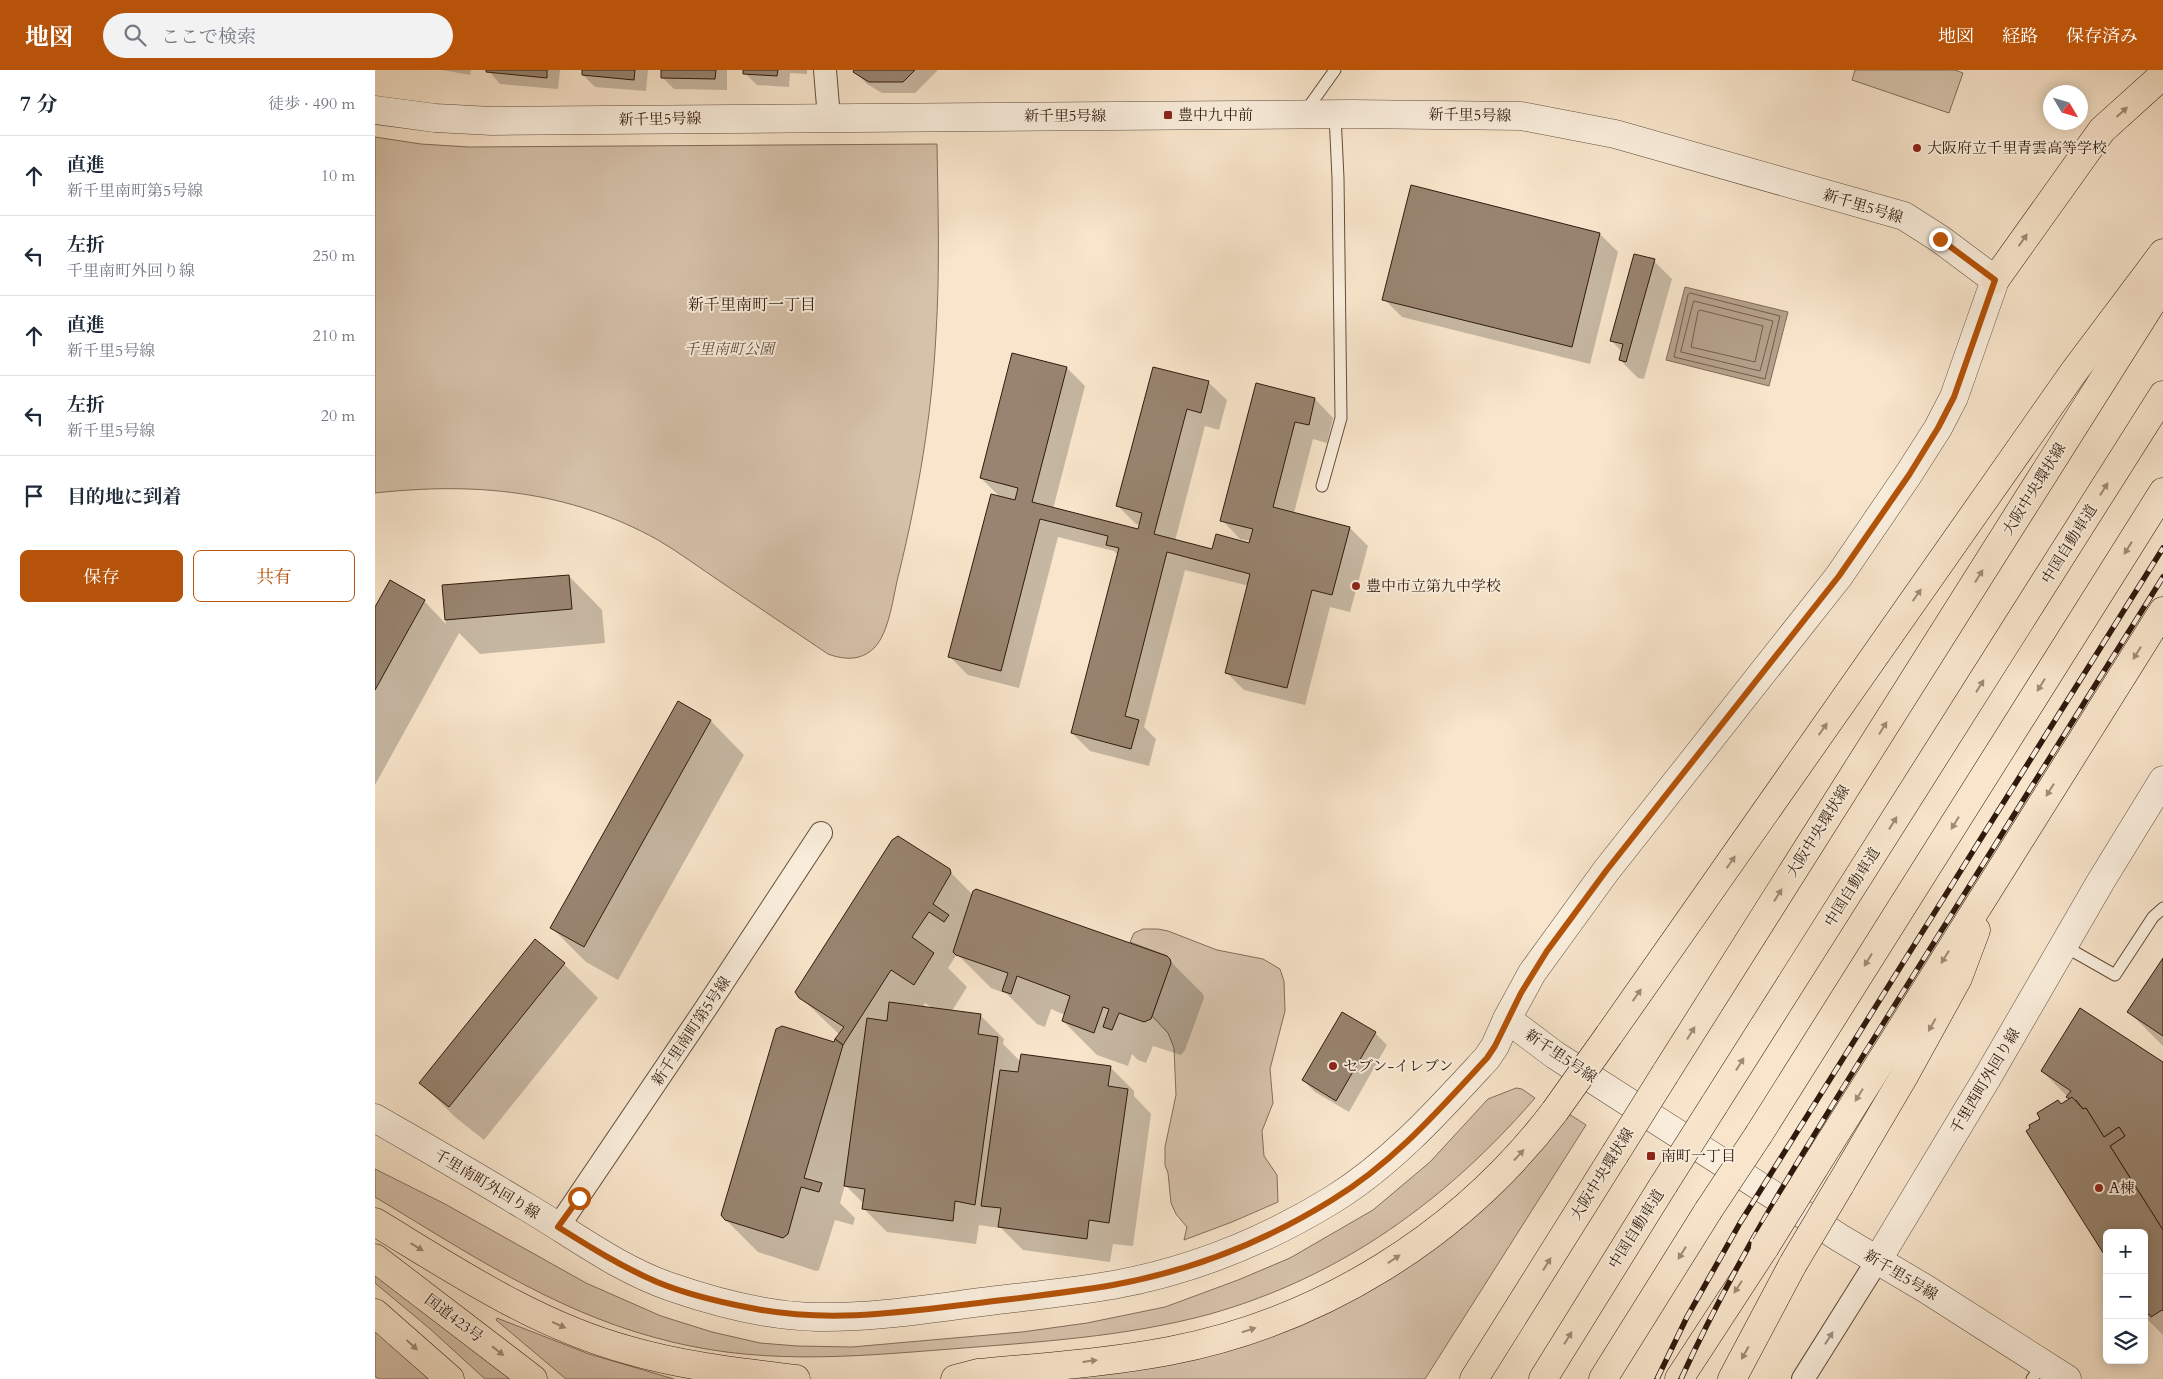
<!DOCTYPE html>
<html lang="ja">
<meta charset="utf-8">
<style>
:root{--surface:#fff;--page:#f2f2f3;--text:#1f2937;--muted:#747a83;--line:#e0e1e3;--accent:#b45309}
body{margin:0;font-family:Cardo,"Noto Serif JP",serif;background:var(--page);color:var(--text)}
.controls{position:absolute;right:15px;bottom:15px;display:grid;overflow:hidden;border-radius:8px;box-shadow:0 2px 12px #0003}
.controls button{width:45px;height:45px;display:grid;place-items:center;padding:0;border:0;border-bottom:1px solid var(--line);background:var(--surface);color:var(--text);font:25px sans-serif}
.compass{position:absolute;left:1668px;top:15px;width:45px;height:45px;border-radius:50%;background:var(--surface);box-shadow:0 2px 12px #0003;rotate:128deg}
.stop{position:absolute;width:15px;height:15px;margin:-11px;border:4px solid #b45309;border-radius:50%;background:#fff}
.stop.end{background:#b45309;border-color:#fff;box-shadow:0 1px 5px #0008}
.list{margin:0;padding:0;list-style:none}
h2{display:flex;justify-content:space-between;align-items:center;height:65px;margin:0;padding:0 20px;font-size:21px}
h2 small{font-size:16px;font-weight:400;color:var(--muted)}
.list li{display:grid;grid-template-columns:32px 1fr auto;gap:15px;align-items:center;box-sizing:border-box;height:80px;padding:0 20px;border-top:1px solid var(--line)}
.list b{display:block;font-size:19px;white-space:nowrap}
.list p{margin:0;font-size:16px;white-space:nowrap;color:var(--muted)}
.list em{font-size:16px;font-style:normal;color:var(--muted)}
.actions{display:flex;gap:10px;padding:15px 20px}
.actions a{flex:1;padding:11px 0;border:1px solid var(--accent);border-radius:8px;text-align:center;font-size:18px;color:var(--accent)}
.actions .main{background:var(--accent);color:#fff}
.icon{flex:none;width:28px;height:28px;fill:none;stroke:currentColor;stroke-width:2;stroke-linecap:round;stroke-linejoin:round}
.map{position:relative;flex:none;width:1788px;height:1309px;overflow:hidden}
header{display:flex;align-items:center;gap:30px;box-sizing:border-box;height:70px;padding:0 25px;background:var(--accent);color:#fff}
header strong{font-size:24px}
nav{display:flex;gap:28px;margin-inline-start:auto;font-size:18px}
.search{width:350px;height:45px;background:var(--page);display:flex;align-items:center;gap:12px;box-sizing:border-box;padding:0 18px;border-radius:28px;color:var(--muted);font-size:19px}
main{display:flex}
aside{flex:1;background:var(--surface)}
.map>svg:first-child{display:block}
.green{fill:#d6c2ab;stroke:#836e5c}
.water{fill:#b4a08b;stroke:#7f6a59}
.shadow{fill:#0003;fill-rule:evenodd}
.lines{fill:none;stroke-linecap:round;stroke-linejoin:round}
.shore{stroke:#725d4c;stroke-width:1}
.building{fill:#988470;stroke:#301a0e}
.service-casing{stroke:#624d3d;stroke-width:13}
.minor-casing{stroke:#624d3d;stroke-width:24}
.tertiary-casing{stroke:#624d3d;stroke-width:29}
.primary-casing{stroke:#301a0e;stroke-width:29}
.trunk-casing{stroke:#301a0e;stroke-width:29}
.motorway-casing{stroke:#301a0e;stroke-width:29}
.service{stroke:#faeedd;stroke-width:11}
.minor{stroke:#faeedd;stroke-width:22}
.tertiary{stroke:#faeedd;stroke-width:28}
.primary{stroke:#f8e5cb;stroke-width:28}
.trunk{stroke:#f8e5cb;stroke-width:28}
.motorway{stroke:#f8e5cb;stroke-width:28}
.rail-casing{stroke:#301a0e;stroke-width:5.5}
.rail{stroke:#faeedd;stroke-width:4;stroke-dasharray:11;stroke-linecap:butt}
.primary-bridge-casing{stroke:#301a0e;stroke-width:29;stroke-linecap:butt}
.motorway-bridge-casing{stroke:#301a0e;stroke-width:29;stroke-linecap:butt}
.primary-bridge{stroke:#f8e5cb;stroke-width:28}
.motorway-bridge{stroke:#f8e5cb;stroke-width:28}
.oneway{fill:#9e8a76}
.oneway2{fill:#9f8f80}
.route{stroke:#b45309;stroke-width:6}
.poi-dot{fill:#8f2418;stroke:#faeedd;stroke-width:2}
.labels{text-anchor:middle;stroke-width:4;stroke-linejoin:round;paint-order:stroke}
.poi-label{font-size:15px;fill:#301a0e;stroke:#faeedd;text-anchor:start}
.street-label{font-size:15px;fill:#301a0e;stroke:#faeedd}
.park-label{font-size:15px;font-style:italic;fill:#624c3d;stroke:#faeedd}
.neighbourhood-label{font-size:16px;fill:#301a0e;stroke:#faeedd}
</style>
<header>
<strong>地図</strong>
<div class="search"><svg class="icon" aria-label="search" viewBox="0 0 24 24"><circle cx="10" cy="10" r="6"/><path d="M15 15l6 6"/></svg>ここで検索</div>
<nav><a>地図</a><a>経路</a><a>保存済み</a></nav>
</header>
<main>
<aside>
<h2>7 分<small>徒歩 · 490 m</small></h2>
<ul class="list">
<li><svg class="icon" aria-label="ahead" viewBox="0 0 24 24"><path d="M12 20V5M6 11l6-6 6 6"/></svg><div><b>直進</b><p>新千里南町第5号線</p></div><em>10 m</em></li>
<li><svg class="icon" aria-label="left" viewBox="0 0 24 24"><path d="M17 20v-9H6M10 6l-5 5 5 5"/></svg><div><b>左折</b><p>千里南町外回り線</p></div><em>250 m</em></li>
<li><svg class="icon" aria-label="ahead" viewBox="0 0 24 24"><path d="M12 20V5M6 11l6-6 6 6"/></svg><div><b>直進</b><p>新千里5号線</p></div><em>210 m</em></li>
<li><svg class="icon" aria-label="left" viewBox="0 0 24 24"><path d="M17 20v-9H6M10 6l-5 5 5 5"/></svg><div><b>左折</b><p>新千里5号線</p></div><em>20 m</em></li>
<li><svg class="icon" aria-label="arrive" viewBox="0 0 24 24"><path d="M6 21V4h12l-3 4 3 4H6"/></svg><div><b>目的地に到着</b></div></li>
</ul>
<div class="actions"><a class="main">保存</a><a>共有</a></div>
</aside>
<div class="map">
<svg width="1788" height="1309" viewBox="0 0 1788 1309">
<rect width="100%" height="100%" fill="#f8e5cb"/>
<filter id="stains"><feTurbulence type="fractalNoise" baseFrequency=".004" numOctaves="4"/><feColorMatrix values="0 0 0 0 .2 0 0 0 0 .09 0 0 0 0 .02 0 0 0 .5 -.17"/></filter>
<radialGradient id="worn" r=".72"><stop offset=".6" stop-color="#630" stop-opacity="0"/><stop offset="1" stop-color="#630" stop-opacity=".3"/></radialGradient>
<g class="green">
<path d="M1480,0h100l8,3 -14,40 -97,-33z"/>
<path d="M0,67l46,7 48,3 468,-3c1,63 3,127 -1,190 -4,81 -18,161 -37,239 -6,22 -9,59 -25,75 -13,13 -30,12 -46,6 -36,-24 -71,-48 -107,-72 -21,-14 -41,-29 -63,-42 -90,-50 -183,-58 -283,-47z"/>
<path d="M768,859h15l10,2 49,19 46,9 17,10 4,12 1,30 -15,58 3,34 -11,28 2,25 13,19 1,27 -46,20 -48,18 3,-13 -11,-13 -5,-11 -3,-30 -3,-8v-18l11,-52 -2,-47 -6,-15 -16,-17 19,-55 -4,-5 -37,-14 4,-9z"/>
<path d="M1141,1018l6,1 13,9c-88,102 -194,179 -325,216 -84,23 -173,28 -259,35 -103,8 -196,17 -298,-12 -102,-28 -188,-86 -278,-140v-28l70,35 141,79 75,33 51,16 48,11 37,3 55,1 170,-15 65,-9 78,-16 73,-27 52,-22 83,-48 57,-48 58,-63z"/>
<path d="M1191,1042l20,13 -161,254h-390l281,-64z"/>
<path d="M0,1196l144,113h-34l-56,-51 -54,-45z"/>
<path d="M122,1248l92,36 85,25h-108l-70,-59z"/>
<path d="M0,1254l62,55h-58l-4,-3z"/>
</g>
<path class="water" d="M1310,217l103,25 -19,74 -103,-26z"/>
<g class="shadow">
<path d="M67,0h29l-1,5z"/>
<path d="M113,0h72l-2,19 -58,-5z"/>
<path d="M209,0h64l-2,21 -51,-4 -12,-12z"/>
<path d="M287,0h65v20l-53,-1 -12,-12z"/>
<path d="M369,0h63v4l-17,-1 -1,14 -32,-2 -12,-12z"/>
<path d="M481,0h82l-23,23h-33l-15,-9 -12,-12z"/>
<path d="M1037,117l188,47 18,18 -28,112 -188,-47 -18,-18z"/>
<path d="M1279,191l18,18 -28,100 -6,-1 -18,-18 2,-8 -11,-12z"/>
<path d="M638,285l54,13 18,18 -32,123 85,22 2,-6 -4,-1 -18,-18 35,-138 55,14 19,18 -8,30 -14,-4 -30,115 38,9 37,-6 1,-3 -11,-2 -18,-19 35,-135 58,14 18,19 -6,25 -14,-4 -19,74 56,15 18,18 -18,66 -20,-5 -25,98 -61,-15 -18,-18 23,-86 -64,-16 -41,157 12,12 -7,27 -59,-15 -18,-18 46,-178 -4,-4 -56,-14 -39,151 -51,-13 -18,-18 51,-159 -20,-20z"/>
<path d="M194,506l33,34 3,33 -125,11 -21,-21 -84,152v-176l49,-8 22,23 -2,-38z"/>
<path d="M303,633l33,18 33,34 -126,225 -32,-18 -34,-34z"/>
<path d="M575,802l23,23 193,62 37,37 1,4 -19,52 -4,5 -28,-9 -7,17 -8,-3 -6,-6 -4,12 -31,-11 -34,-34 2,-6 -14,-6 -6,18 -8,-3 -30,-30 -16,-6 -34,-34 -9,14 19,19 -15,24 28,4 24,24 -1,5 18,18 89,5 24,24v5l17,18 -18,132 -20,-2 -3,18 -87,-12 -24,-24v2l-20,-3 -3,19 -89,-12 -23,-23v-5l-19,-19 -5,18 15,15 -2,7 -18,-5 -16,50 -3,1 -58,-19 -34,-34 116,-183 -40,-38zM550,933l9,6 -11,-2z"/>
<path d="M160,871l29,23 34,34 -114,142 -29,-23 -34,-34z"/>
<path d="M1788,891v85l-34,-34z"/>
<path d="M1000,963l12,12 -38,67 -34,-20 -12,-12z"/>
<path d="M1788,993v272l-19,-19v-83l-82,-128 9,-5 -29,-29z"/>
</g>
<g class="lines">
<g class="shore">
<path d="M1315,223l90,23 -15,63 -91,-22 14,-62z"/>
<path d="M1319,231l79,20 -13,50 -79,-19z"/>
<path d="M1325,240l63,16 -8,36 -64,-15 7,-35z"/>
</g>
</g>
<g class="building">
<path d="M111,0h61v8l-61,-6z"/>
<path d="M207,0h53l-1,10 -52,-5z"/>
<path d="M286,0h55l-1,9 -54,-1z"/>
<path d="M368,0h35l-1,6 -34,-2z"/>
<path d="M479,0h61l-12,12h-34l-16,-10z"/>
<path d="M1036,115l189,48 -28,114 -190,-47z"/>
<path d="M1259,184l21,5 -29,103 -7,-2 4,-16 -13,-3z"/>
<path d="M637,283l55,14 -35,135 106,27 4,-16 -26,-7 37,-139 56,14 -8,32 -14,-4 -33,125 58,15 4,-15 33,9 4,-14 -33,-8 36,-138 59,15 -6,27 -14,-3 -22,85 77,20 -18,68 -20,-5 -25,98 -62,-15 25,-99 -83,-22 -42,164 14,4 -8,29 -60,-16 48,-185 -13,-3 2,-9 -68,-17 -39,152 -53,-14 43,-163 24,6 3,-12 -38,-10z"/>
<path d="M194,505l3,34 -127,11 -3,-35z"/>
<path d="M15,510l35,20 -50,90v-83z"/>
<path d="M303,631l33,19 -127,227 -34,-19z"/>
<path d="M523,766l52,33 1,4 -18,31 16,11 -5,7 -15,-10 -17,25 22,16 -20,32 -23,-15 -48,75 -8,-6 9,-12 -45,-29 -4,-6 97,-152z"/>
<path d="M601,819l191,67 3,3 1,4 -20,56 -7,3 -25,-9 -7,17 -9,-3 6,-18 -6,-2 -9,26 -32,-12 8,-25 -53,-20 -6,18 -9,-3 6,-18 -52,-18 -3,-3 20,-61z"/>
<path d="M160,869l30,24 -116,144 -30,-24z"/>
<path d="M1788,888v78l-36,-24z"/>
<path d="M514,932l92,12 -3,20 20,3 -23,168 -20,-4 -2,20 -91,-12 3,-20 -21,-3 23,-168 20,3z"/>
<path d="M1705,938l83,54v168l-53,-84 15,-10 -6,-9 -15,10 -18,-29 -3,1 -7,-9 -1,1 -3,-4 -2,2 -4,-2 5,-6 -30,-20z"/>
<path d="M967,942l34,20 -40,69 -34,-21z"/>
<path d="M407,956l52,16 1,-3 8,6 -39,133 18,5 -3,9 -18,-5 -13,47 -5,4 -58,-18 -4,-5 55,-186z"/>
<path d="M646,984l90,12 -3,20 20,3 -19,134 -20,-3 -2,19 -89,-12 3,-19 -20,-2 19,-136 18,2z"/>
<path d="M1697,1027l11,12 3,-1 18,29 15,-10 6,9 -15,10 53,84v81l-1,-1 -11,7 -2,-3 -5,3v-84h-37v26l-81,-128 4,-3 -1,-3 11,-6 -3,-6 21,-13 3,4z"/>
</g>
<g class="lines">
<defs>
<g id="service">
<path d="M930,42l30,-42"/>
<path d="M947,416l19,-68 -3,-240 -3,-63"/>
<path d="M1689,876l51,29 38,-58 10,-9"/>
<path d="M1657,1309l11,-16"/>
</g>
<g id="minor">
<path d="M450,0l4,48"/>
<path d="M183,1157l148,-219 115,-175"/>
<path d="M1428,1309l74,-118"/>
</g>
<g id="tertiary">
<path d="M0,40l60,8 57,3 859,-7 170,2 94,18 289,82 36,23 55,41 -41,117 -16,31 -30,47 -69,101 -233,295 -74,102 -25,46 48,36 285,183 86,51 141,90"/>
<path d="M0,1048c50,29 101,58 150,88 48,28 93,63 146,81 46,16 97,29 146,30 57,1 116,-9 173,-16 41,-5 82,-9 123,-16 77,-14 152,-44 219,-85 60,-37 107,-90 155,-142l8,-12 12,-27"/>
<path d="M1502,1191l110,-183 114,-197 62,-101"/>
</g>
<g id="primary">
<path d="M1620,210l107,-150 61,-55"/>
<path d="M1234,965l464,-662 90,-120"/>
<path d="M1290,1004l498,-789"/>
<path d="M1439,1098l349,-557"/>
<path d="M1465,1115l63,-107 55,-100 18,-48"/>
<path d="M0,1152c81,49 161,103 253,128 55,16 111,22 168,29"/>
<path d="M580,1309l23,-6c63,-6 128,-10 191,-22 152,-29 292,-116 386,-240"/>
<path d="M1099,1309l141,-225"/>
<path d="M1304,1309l86,-132"/>
<path d="M1357,1309l61,-115"/>
</g>
<g id="trunk">
<path d="M0,1188l158,121"/>
<path d="M0,1243l75,66"/>
</g>
<g id="motorway">
<path d="M1339,1035l449,-710"/>
<path d="M1384,1064l404,-642"/>
<path d="M1168,1309l121,-195"/>
<path d="M1228,1309l105,-168"/>
</g>
</defs>
<use href="#service" class="service-casing"/>
<use href="#minor" class="minor-casing"/>
<use href="#tertiary" class="tertiary-casing"/>
<use href="#primary" class="primary-casing"/>
<use href="#trunk" class="trunk-casing"/>
<use href="#motorway" class="motorway-casing"/>
<use href="#service" class="service"/>
<use href="#minor" class="minor"/>
<use href="#tertiary" class="tertiary"/>
<use href="#primary" class="primary"/>
<use href="#trunk" class="trunk"/>
<use href="#motorway" class="motorway"/>
<defs>
<g id="rail">
<path d="M1282,1309l30,-62 53,-94 423,-675"/>
<path d="M1306,1309c61,-133 140,-256 217,-379 88,-141 177,-282 265,-423"/>
</g>
</defs>
<use href="#rail" class="rail-casing"/>
<use href="#rail" class="rail"/>
<defs>
<g id="primary-bridge">
<path d="M1180,1041l54,-76"/>
<path d="M1240,1084l50,-80"/>
<path d="M1390,1177l49,-79"/>
<path d="M1418,1194l47,-79"/>
</g>
<g id="motorway-bridge">
<path d="M1289,1114l50,-79"/>
<path d="M1333,1141l51,-77"/>
</g>
</defs>
<use href="#primary-bridge" class="primary-bridge-casing"/>
<use href="#motorway-bridge" class="motorway-bridge-casing"/>
<use href="#primary-bridge" class="primary-bridge"/>
<use href="#motorway-bridge" class="motorway-bridge"/>
</g>
<defs><path id="oneway-solid" d="M-6-.8H1V-3.2L6.5 0L1 3.2V.8H-6Z" transform="scale(1.25)"/></defs>
<g class="oneway">
<use href="#oneway-solid" transform="translate(1747 42) rotate(-42)"/>
<use href="#oneway-solid" transform="translate(1648 170) rotate(-55)"/>
<use href="#oneway-solid" transform="translate(1729 419) rotate(-58)"/>
<use href="#oneway-solid" transform="translate(1753 478) rotate(122)"/>
<use href="#oneway-solid" transform="translate(1604 506) rotate(-58)"/>
<use href="#oneway-solid" transform="translate(1542 525) rotate(-55)"/>
<use href="#oneway-solid" transform="translate(1762 583) rotate(122)"/>
<use href="#oneway-solid" transform="translate(1666 615) rotate(122)"/>
<use href="#oneway-solid" transform="translate(1605 616) rotate(-58)"/>
<use href="#oneway-solid" transform="translate(1508 658) rotate(-58)"/>
<use href="#oneway-solid" transform="translate(1448 659) rotate(-55)"/>
<use href="#oneway-solid" transform="translate(1675 720) rotate(122)"/>
<use href="#oneway-solid" transform="translate(1518 753) rotate(-58)"/>
<use href="#oneway-solid" transform="translate(1580 753) rotate(122)"/>
<use href="#oneway-solid" transform="translate(1356 792) rotate(-55)"/>
<use href="#oneway-solid" transform="translate(1403 825) rotate(-58)"/>
<use href="#oneway-solid" transform="translate(1570 887) rotate(122)"/>
<use href="#oneway-solid" transform="translate(1493 890) rotate(122)"/>
<use href="#oneway-solid" transform="translate(1262 925) rotate(-55)"/>
<use href="#oneway-solid" transform="translate(1557 955) rotate(119)"/>
<use href="#oneway-solid" transform="translate(1316 963) rotate(-58)"/>
<use href="#oneway-solid" transform="translate(1365 994) rotate(-58)"/>
<use href="#oneway-solid" transform="translate(1484 1025) rotate(122)"/>
<use href="#oneway-solid" transform="translate(1144 1085) rotate(-47)"/>
<use href="#oneway-solid" transform="translate(42 1177) rotate(31)"/>
<use href="#oneway-solid" transform="translate(1307 1183) rotate(122)"/>
<use href="#oneway-solid" transform="translate(1019 1189) rotate(-34)"/>
<use href="#oneway-solid" transform="translate(1172 1194) rotate(-58)"/>
<use href="#oneway-solid" transform="translate(1363 1217) rotate(123)"/>
<use href="#oneway-solid" transform="translate(184 1255) rotate(24)"/>
<use href="#oneway-solid" transform="translate(874 1260) rotate(-18)"/>
<use href="#oneway-solid" transform="translate(1193 1268) rotate(-58)"/>
<use href="#oneway-solid" transform="translate(37 1275) rotate(42)"/>
<use href="#oneway-solid" transform="translate(123 1281) rotate(38)"/>
<use href="#oneway-solid" transform="translate(1370 1283) rotate(119)"/>
<use href="#oneway-solid" transform="translate(715 1291) rotate(-7)"/>
</g>
<use class="oneway2" href="#oneway-solid" transform="translate(1454 1268) rotate(-58)"/>
<g class="lines">
<path class="route" d="M204,1128l-21,29c32,20 64,40 99,55 29,12 62,20 94,26 73,15 146,5 219,-4 48,-6 96,-11 143,-19 77,-14 153,-44 219,-85 61,-37 107,-90 155,-142l8,-12 26,-53 26,-42 59,-80 233,-295 70,-101 29,-47 16,-31 41,-117 -55,-41"/>
</g>
<g class="poi-dot">
<rect x="788" y="40" width="10" height="10" rx="2.5"/>
<circle cx="1542" cy="78" r="5"/>
<circle cx="981" cy="516" r="5"/>
<circle cx="958" cy="996" r="5"/>
<rect x="1271" y="1081" width="10" height="10" rx="2.5"/>
<circle cx="1724" cy="1118" r="5"/>
</g>
<g class="labels">
<g class="poi-label">
<text x="803" y="50">豊中九中前</text>
<text x="1552" y="83">大阪府立千里青雲高等学校</text>
<text x="991" y="521">豊中市立第九中学校</text>
<text x="968" y="1001">セブン-イレブン</text>
<text x="1286" y="1091">南町一丁目</text>
<text x="1734" y="1123">A棟</text>
</g>
<g class="street-label">
<text transform="translate(1095 45) rotate(1)" y="5">新千里5号線</text>
<text x="690" y="51">新千里5号線</text>
<text transform="translate(285 49) rotate(-1)" y="5">新千里5号線</text>
<text transform="translate(1488 136) rotate(17)" y="5">新千里5号線</text>
<text transform="translate(1659 419) rotate(-58)" y="5">大阪中央環状線</text>
<text transform="translate(1694 474) rotate(-58)" y="5">中国自動車道</text>
<text transform="translate(1443 761) rotate(-58)" y="5">大阪中央環状線</text>
<text transform="translate(1477 817) rotate(-58)" y="5">中国自動車道</text>
<text transform="translate(316 961) rotate(-56)" y="5">新千里南町第5号線</text>
<text transform="translate(1186 986) rotate(34)" y="5">新千里5号線</text>
<text transform="translate(1610 1011) rotate(-59)" y="5">千里西町外回り線</text>
<text transform="translate(1227 1104) rotate(-58)" y="5">大阪中央環状線</text>
<text transform="translate(112 1114) rotate(31)" y="5">千里南町外回り線</text>
<text transform="translate(1261 1159) rotate(-58)" y="5">中国自動車道</text>
<text transform="translate(1526 1205) rotate(31)" y="5">新千里5号線</text>
<text transform="translate(79 1248) rotate(37)" y="5">国道423号</text>
</g>
<g class="park-label">
<text x="354" y="284">千里南町公園</text>
</g>
<g class="neighbourhood-label">
<text x="377" y="240">新千里南町一丁目</text>
</g>
</g>
<rect width="100%" height="100%" filter="url(#stains)"/>
<rect width="100%" height="100%" fill="url(#worn)"/>
</svg>
<div class="controls">
<button>+</button>
<button>−</button>
<button><svg class="icon" aria-label="layers" viewBox="0 0 24 24"><path d="M12 4l9 5-9 5-9-5zM3 14l9 5 9-5"/></svg></button>
</div>
<svg class="compass" viewBox="-18 -18 36 36"><path d="M0-13l5 13h-10z" fill="#e53935"/><path d="M0 13l5-13h-10z" fill="#747a83"/></svg>
<div class="stop" style="left:204px;top:1128px"></div>
<div class="stop end" style="left:1565px;top:169px"></div>
</div>
</main>
